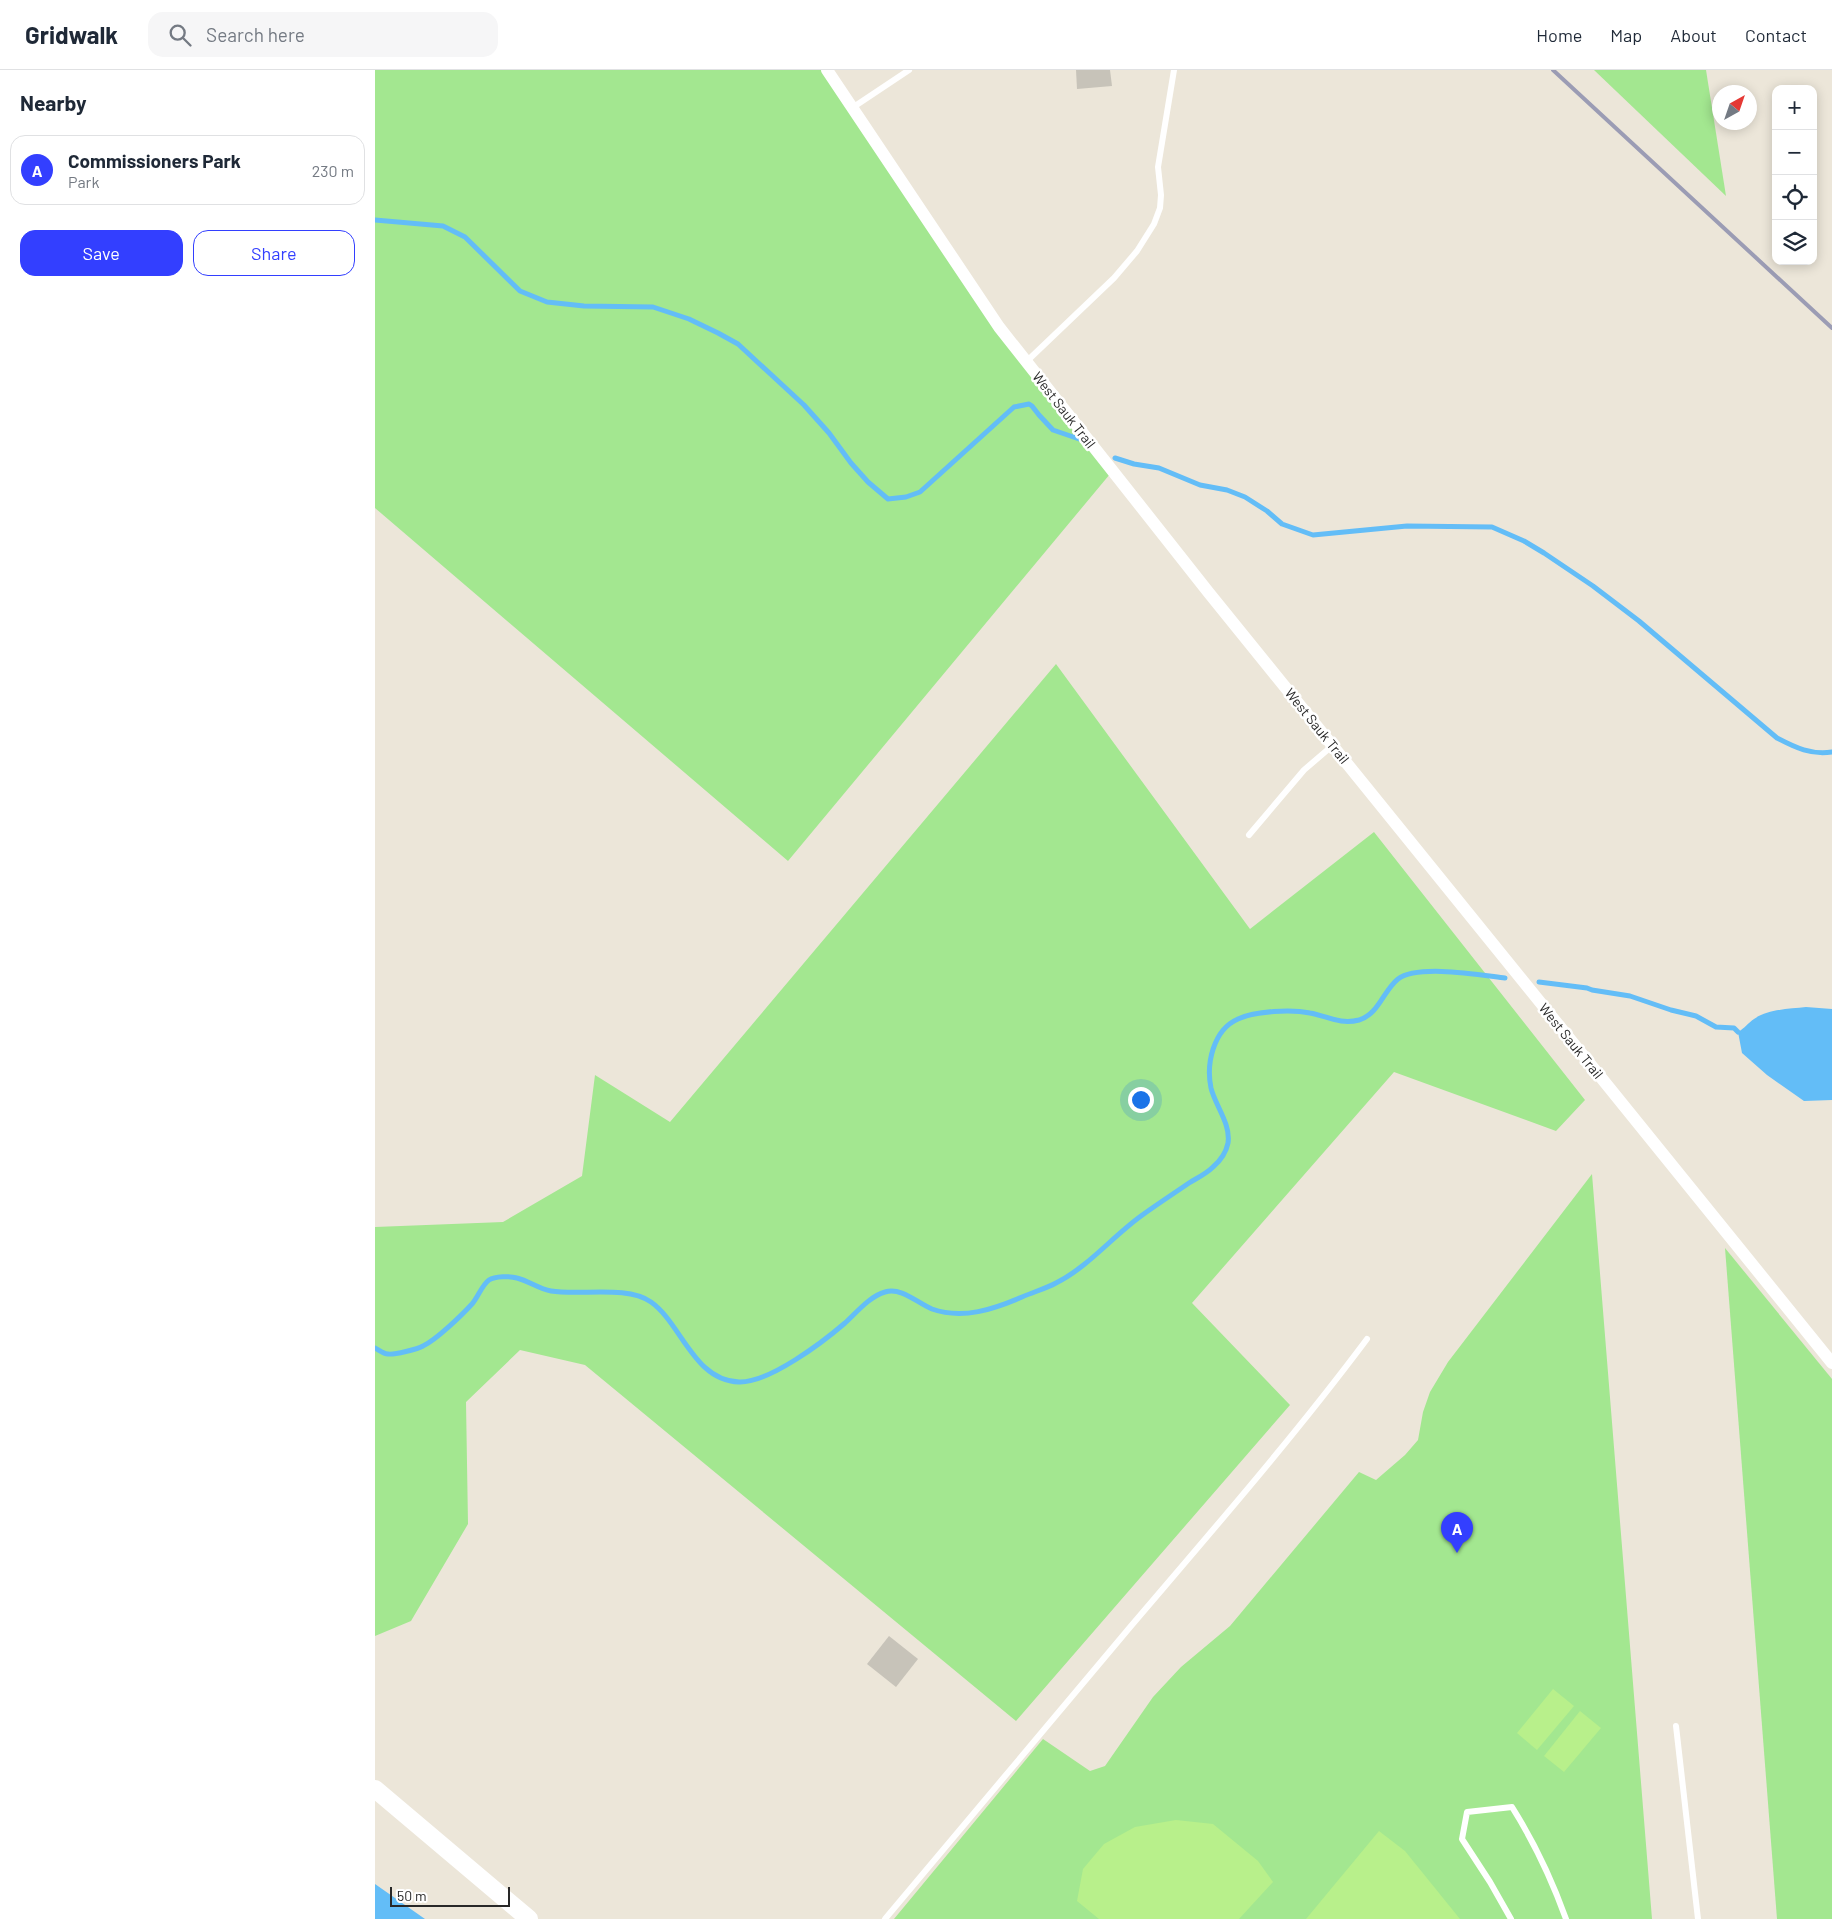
<!DOCTYPE html>
<meta charset="utf-8">
<style>
:root{--surface:#fff;--page:#f6f6f7;--text:#1f2937;--muted:#747a83;--line:#e0e1e3;--accent:#333fff}
body{margin:0;font-family:Barlow,sans-serif;background:var(--page);color:var(--text)}
.controls{position:absolute;right:15px;top:15px;display:grid;overflow:hidden;border-radius:10px;box-shadow:0 2px 12px #0003}
.controls button{width:45px;height:45px;display:grid;place-items:center;padding:0;border:0;border-bottom:1px solid var(--line);background:var(--surface);color:var(--text);font:25px sans-serif}
.compass{position:absolute;left:1337px;top:15px;width:45px;height:45px;border-radius:50%;background:var(--surface);box-shadow:0 2px 12px #0003;rotate:40deg}
.scale{position:absolute;left:15px;bottom:12px;width:120px;box-sizing:border-box;padding-left:5px;border:2px solid #282828;border-top:0;font-size:14px;line-height:18px;white-space:nowrap;color:#282828;-webkit-text-stroke:4px #fff;paint-order:stroke}
.you{position:absolute;left:765px;top:1029px;width:18px;height:18px;margin:-12px;border:4px solid #fff;border-radius:50%;background:#1a73e8;box-shadow:0 0 0 8px #1a73e833}
.badge{display:grid;place-items:center;width:32px;height:32px;border-radius:50%;background:var(--accent);color:#fff;font-size:16px;font-weight:700}
.pin{position:absolute;translate:-50% -41px;filter:drop-shadow(0 1px 2px #0008)}
.pin::after{content:'';position:absolute;top:26px;width:18px;height:15px;background:inherit;clip-path:polygon(0 0,100% 0,50% 100%)}
.list{margin:0;padding:0;list-style:none}
h2{display:flex;justify-content:space-between;align-items:center;height:65px;margin:0;padding:0 20px;font-size:21px}
h2 small{font-size:16px;font-weight:400;color:var(--muted)}
.list li{display:grid;grid-template-columns:32px 1fr auto;gap:15px;align-items:center;box-sizing:border-box;height:70px;margin:0 10px 10px;padding:0 10px;border:1px solid var(--line);border-radius:15px}
.list b{display:block;font-size:19px;white-space:nowrap}
.list p{margin:0;font-size:16px;white-space:nowrap;color:var(--muted)}
.list em{font-size:16px;font-style:normal;color:var(--muted)}
.actions{display:flex;gap:10px;padding:15px 20px}
.actions a{flex:1;padding:11px 0;border:1px solid var(--accent);border-radius:15px;text-align:center;font-size:18px;color:var(--accent)}
.actions .main{background:var(--accent);color:#fff}
.icon{flex:none;width:28px;height:28px;fill:none;stroke:currentColor;stroke-width:2;stroke-linecap:round;stroke-linejoin:round}
.map{position:relative;flex:none;width:1457px;height:1849px;overflow:hidden}
header{display:flex;align-items:center;gap:30px;box-sizing:border-box;height:70px;padding:0 25px;background:var(--surface);border-bottom:1px solid var(--line)}
header strong{font-size:24px}
nav{display:flex;gap:28px;margin-inline-start:auto;font-size:18px}
.search{width:350px;height:45px;background:var(--page);display:flex;align-items:center;gap:12px;box-sizing:border-box;padding:0 18px;border-radius:15px;color:var(--muted);font-size:19px}
main{display:flex}
aside{flex:1;background:var(--surface)}
.map>svg:first-child{display:block}
.green{fill:#a3e790}
.pitch{fill:#b8f08b}
.water{fill:#63bdf7}
.lines{fill:none;stroke-linecap:round;stroke-linejoin:round}
.stream{stroke:#63bdf7;stroke-width:5}
.building{fill:#c7c3b9}
.lane{stroke:#fff;stroke-width:6}
.street{stroke:#fff;stroke-width:12}
.secondary{stroke:#fff;stroke-width:18}
.rail{stroke:#9b9cb4;stroke-width:4}
.labels{text-anchor:middle;stroke-width:5;stroke-linejoin:round;paint-order:stroke}
.street-label{font-size:14px;fill:#282828;stroke:#fff}
</style>
<header>
<strong>Gridwalk</strong>
<div class="search"><svg class="icon" aria-label="search" viewBox="0 0 24 24"><circle cx="10" cy="10" r="6"/><path d="M15 15l6 6"/></svg>Search here</div>
<nav><a>Home</a><a>Map</a><a>About</a><a>Contact</a></nav>
</header>
<main>
<aside>
<h2>Nearby<small></small></h2>
<ul class="list">
<li><span class="badge">A</span><div><b>Commissioners Park</b><p>Park</p></div><em>230 m</em></li>
</ul>
<div class="actions"><a class="main">Save</a><a>Share</a></div>
</aside>
<div class="map">
<svg width="1457" height="1849" viewBox="0 0 1457 1849">
<rect width="100%" height="100%" fill="#ece6d9"/>
<g class="green">
<path d="M0,0h450l167,246 118,158 -322,387 -413,-353z"/>
<path d="M1219,0h112l20,126z"/>
<path d="M681,594l194,265 124,-97 211,268 -29,31 -162,-59 -202,231 98,102 -274,316 -431,-356 -65,-15 -54,52 2,122 -57,97 -36,15v-409l128,-5 79,-46 13,-101 75,47z"/>
<path d="M1217,1104l60,745h-758l149,-180 47,32 15,-5 48,-69 28,-30 49,-41 129,-154 17,8 29,-25 13,-15 5,-28 7,-20 18,-30z"/>
<path d="M1350,1178l107,131v540h-55z"/>
</g>
<g class="pitch">
<path d="M1178,1619l21,17 -37,44 -20,-17z"/>
<path d="M1205,1641l21,17 -37,44 -20,-16z"/>
<path d="M801,1750l37,4 45,37 15,21 -34,37h-140l-22,-18 6,-32 21,-25 31,-17z"/>
<path d="M1004,1761l26,20 55,68h-154z"/>
</g>
<g class="water">
<path d="M1431,937l26,2v91l-28,1 -37,-26 -25,-22 -4,-21c7,-4 10,-9 16,-13 14,-10 35,-10 52,-12z"/>
<path d="M0,1814l50,35h-50z"/>
</g>
<g class="lines">
<g class="stream">
<path d="M0,150l68,6 22,11 55,54 27,11 37,4 69,1 36,12 29,14 20,11 66,61 25,28 22,30 17,19 20,17 18,-2 14,-5 94,-85 15,-3 3,2 7,9 14,15 32,11"/>
<path d="M740,388l19,6 25,4 41,17 27,5 18,7 22,14 15,13 31,11 94,-9 85,1 32,14 20,12 49,33 46,35 138,117c19,10 34,17 55,14"/>
<path d="M1164,912l48,6 5,2 38,6 41,14 25,6 20,11 18,1 4,4"/>
<path d="M0,1278c4,2 8,6 13,6 6,1 30,-5 35,-8 13,-6 39,-31 49,-42 6,-7 10,-19 17,-24 6,-4 21,-4 28,-2 12,3 22,11 34,13 29,5 75,-6 100,11 30,21 43,79 88,80 30,1 84,-40 106,-59 11,-10 25,-27 40,-31 17,-5 32,11 47,17 31,11 62,0 90,-12 11,-5 23,-8 34,-14 32,-16 56,-46 85,-67 15,-11 32,-22 48,-33 8,-5 17,-9 24,-16 7,-6 13,-14 15,-24 3,-19 -13,-38 -17,-55 -5,-24 2,-58 27,-69 18,-8 53,-10 72,-6 17,3 30,12 49,7 20,-6 24,-29 39,-41 20,-15 82,-4 107,-1"/>
</g>
</g>
<g class="building">
<path d="M701,0h34l2,16 -35,3z"/>
<path d="M514,1566l29,23 -22,28 -29,-23z"/>
</g>
<g class="lines">
<g class="lane">
<path d="M477,38l57,-38"/>
<path d="M651,292l88,-84 23,-27 17,-27 6,-16 1,-13 -3,-28 16,-97"/>
<path d="M874,765l55,-65 28,-24"/>
<path d="M1301,1656l22,193"/>
<path d="M510,1849c82,-98 164,-196 246,-293 80,-94 162,-188 236,-287"/>
<path d="M1136,1849l-21,-37 -28,-43 5,-27 45,-5c22,35 40,73 54,112"/>
</g>
<path class="street" d="M452,0l172,257 210,266 623,770"/>
<path class="secondary" d="M0,1719l154,130"/>
<path class="rail" d="M1178,0l279,258"/>
</g>
<g class="labels">
<g class="street-label">
<text transform="translate(689 340) rotate(52)" y="5">West Sauk Trail</text>
<text transform="translate(942 656) rotate(51)" y="5">West Sauk Trail</text>
<text transform="translate(1196 971) rotate(51)" y="5">West Sauk Trail</text>
</g>
</g>
</svg>
<div class="controls">
<button>+</button>
<button>−</button>
<button><svg class="icon" aria-label="locate" viewBox="0 0 24 24"><circle cx="12" cy="12" r="6"/><path d="M12 2v4M12 18v4M2 12h4M18 12h4"/></svg></button>
<button><svg class="icon" aria-label="layers" viewBox="0 0 24 24"><path d="M12 4l9 5-9 5-9-5zM3 14l9 5 9-5"/></svg></button>
</div>
<svg class="compass" viewBox="-18 -18 36 36"><path d="M0-13l5 13h-10z" fill="#e53935"/><path d="M0 13l5-13h-10z" fill="#747a83"/></svg>
<div class="scale">50 m</div>
<div class="you"></div>
<div class="pin badge" style="left:1082px;top:1483px">A</div>
</div>
</main>
